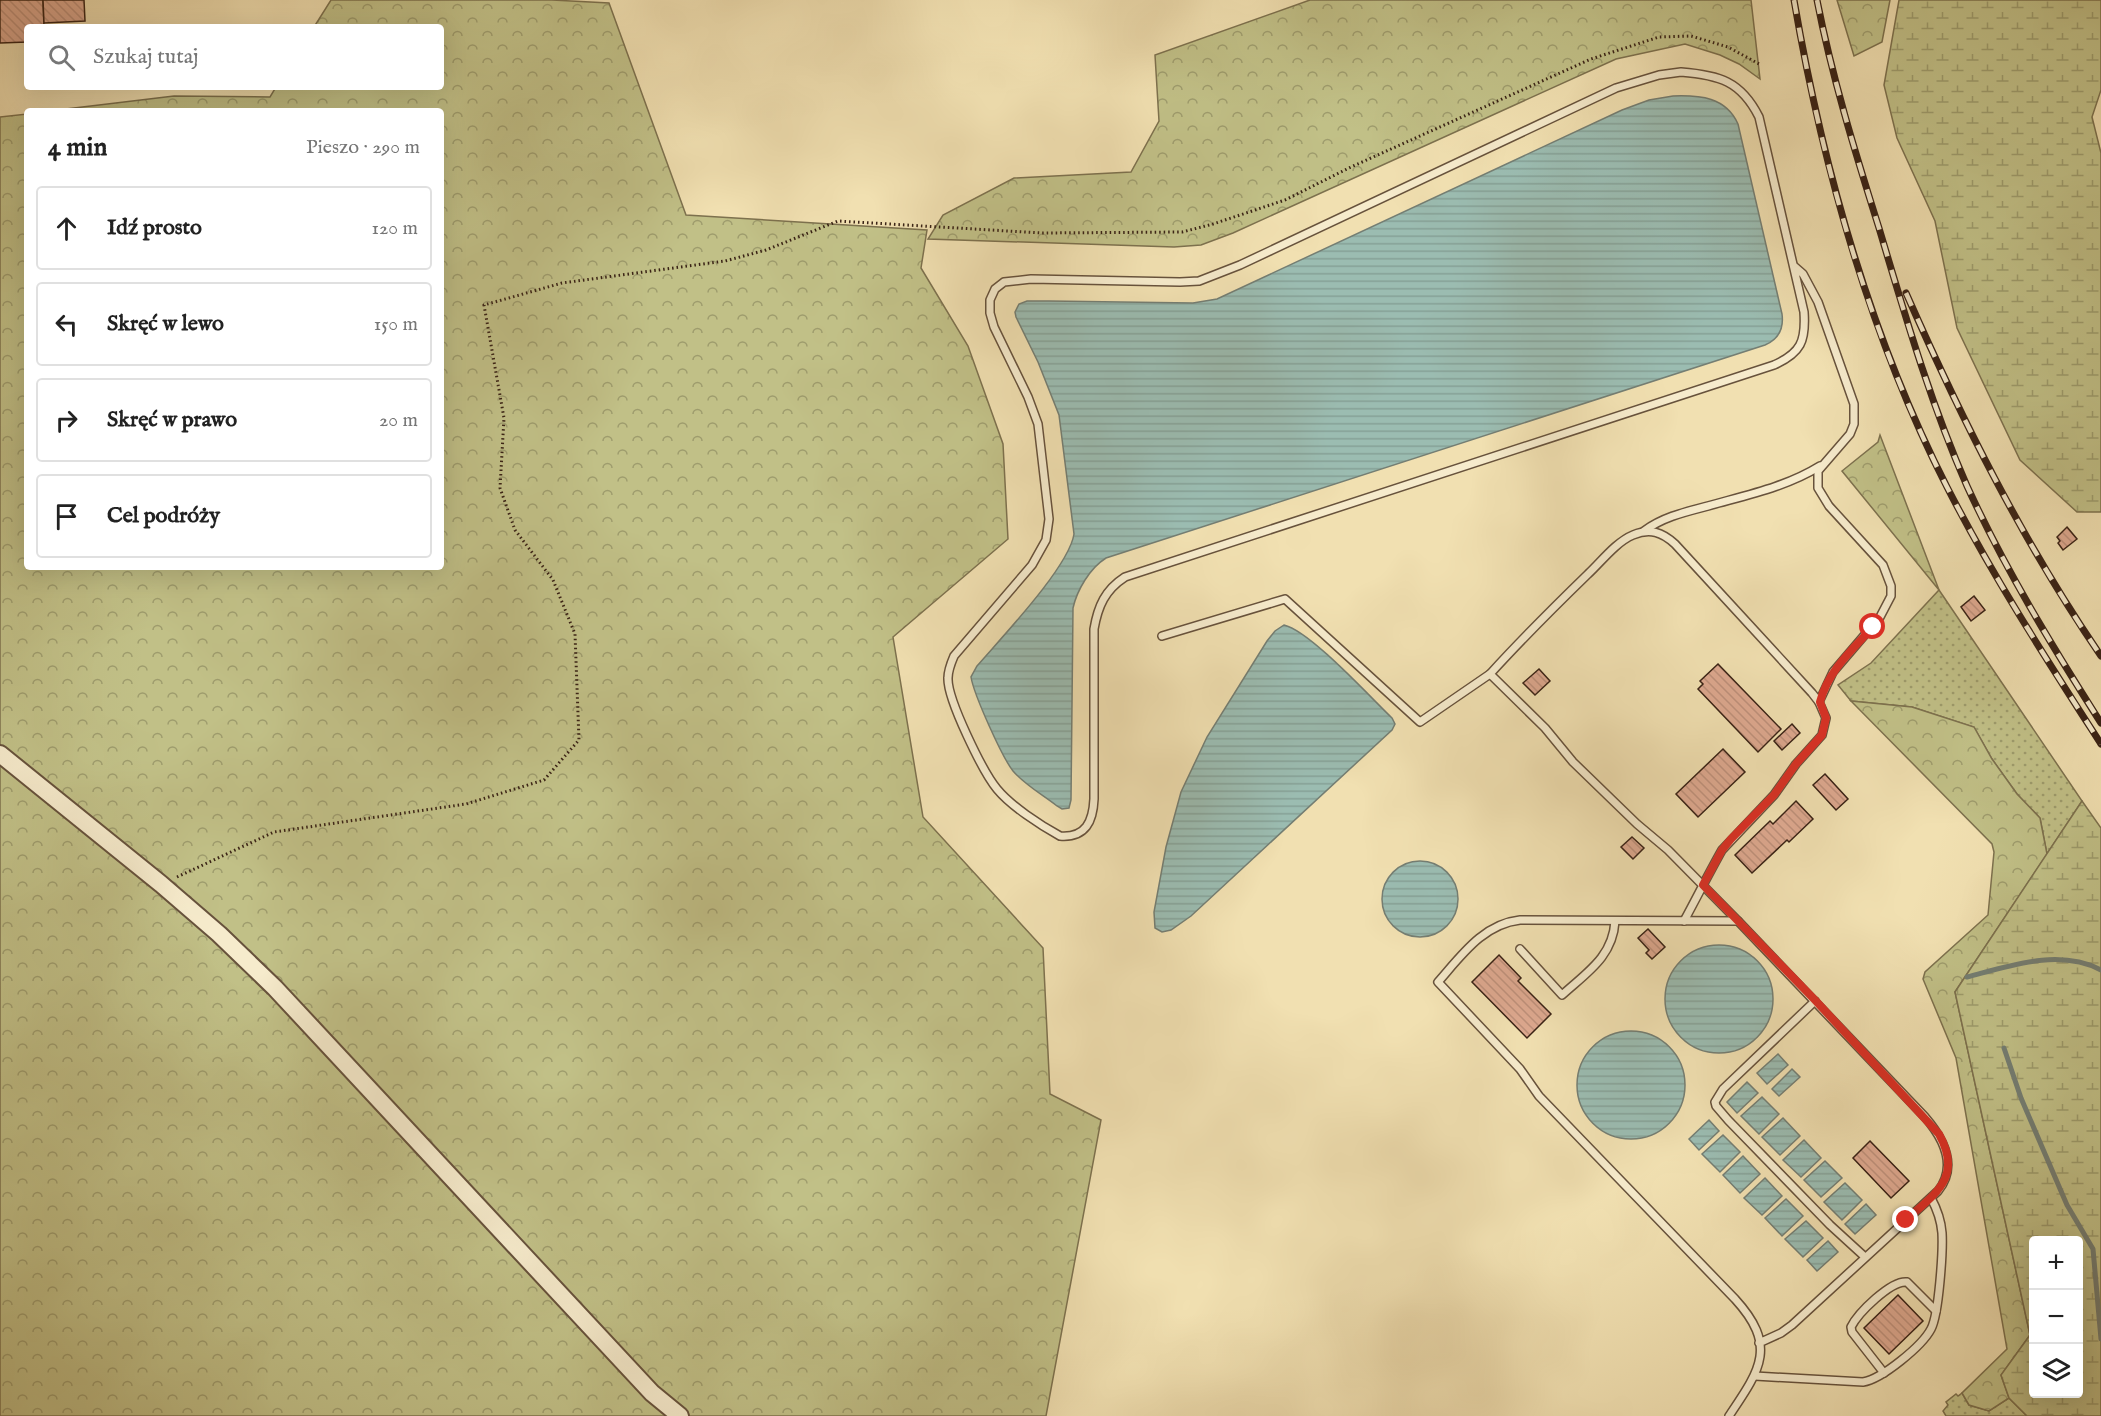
<!DOCTYPE html>
<html lang="pl">
<meta charset="utf-8">
<style>
:root{--surface:#fff;--page:#f2f2f2;--text:#222;--muted:#767676;--line:#e0e0e0}
body{margin:0;font-family:"IM FELL English",serif;background:var(--page);color:var(--text)}
.controls{position:absolute;right:18px;bottom:18px;display:grid;overflow:hidden;border-radius:6px;box-shadow:0 6px 24px #0002}
.controls button{width:54px;height:54px;display:grid;place-items:center;padding:0;border:0;border-bottom:2px solid var(--line);background:var(--surface);color:var(--text);font:30px sans-serif}
.stop{position:absolute;width:18px;height:18px;margin:-14px;border:4px solid #d93025;border-radius:50%;background:#fff}
.stop.end{background:#d93025;border-color:#fff;box-shadow:0 2px 6px #0008}
.list{margin:0;padding:0;list-style:none}
h2{display:flex;justify-content:space-between;align-items:center;height:78px;margin:0;padding:0 24px;font-size:26px}
h2 small{font-size:20px;font-weight:400;color:var(--muted)}
.list li{display:grid;grid-template-columns:39px 1fr auto;gap:18px;align-items:center;box-sizing:border-box;height:84px;margin:0 12px 12px;padding:0 12px;border:2px solid var(--line);border-radius:6px}
.list b{display:block;font-size:22px;white-space:nowrap}
.list em{font-size:20px;font-style:normal;color:var(--muted)}
.icon{flex:none;width:33px;height:33px;fill:none;stroke:currentColor;stroke-width:2;stroke-linecap:round;stroke-linejoin:round}
.map{position:relative;flex:none;width:2101px;height:1416px;overflow:hidden}
.search{position:absolute;background:var(--surface);box-shadow:0 6px 24px #0002;left:24px;top:24px;width:420px;height:66px;display:flex;align-items:center;gap:15px;box-sizing:border-box;padding:0 21px;border-radius:6px;color:var(--muted);font-size:22px}
.panel{position:absolute;background:var(--surface);box-shadow:0 6px 24px #0002;left:24px;top:108px;width:420px;height:462px;border-radius:6px}
.map>svg:first-child{display:block}
.grass{fill:url(#grass-dots);stroke:#7d714e;stroke-width:1.5}
.forest{fill:url(#forest-crowns);stroke:#7d714e;stroke-width:1.5}
.wetland{fill:url(#wetland-marsh);stroke:#7d714e;stroke-width:1.5;fill-rule:evenodd}
.water{fill:url(#water-rules);stroke:#747e73;stroke-width:1.5}
.lines{fill:none;stroke-linecap:round;stroke-linejoin:round}
.stream{stroke:#747e73;stroke-width:5}
.building{fill:url(#building-back-hatch);stroke:#392215;stroke-width:1.5}
.service-casing{stroke:#67523c;stroke-width:10}
.tertiary-casing{stroke:#67523c;stroke-width:20}
.path{stroke:#392215;stroke-width:3;stroke-dasharray:1.5 3;stroke-linecap:butt}
.service{stroke:#f6ebcc;stroke-width:7}
.tertiary{stroke:#f6ebcc;stroke-width:16}
.rail-casing{stroke:#392215;stroke-width:7}
.rail{stroke:#f6ebcc;stroke-width:4.5;stroke-dasharray:14;stroke-linecap:butt}
.route{stroke:#d93025;stroke-width:8}
</style>
<div class="map">
<svg width="2101" height="1416" viewBox="0 0 2101 1416">
<defs>
<pattern id="grass-dots" width="8" height="8" patternUnits="userSpaceOnUse" patternTransform="scale(1.5)"><rect width="8" height="8" fill="#c1c087"/><path d="M2 2h.1M6 6h.1" fill="none" stroke="#9e9c6d" stroke-width="1.8" stroke-linecap="round"/></pattern>
<pattern id="forest-crowns" width="20" height="18" patternUnits="userSpaceOnUse" patternTransform="scale(1.5)"><rect width="20" height="18" fill="#c1c087"/><path d="M2 6a3 3 0 1 1 6 0M12 15a3 3 0 1 1 6 0" fill="none" stroke="#9e9c6d"/></pattern>
<pattern id="wetland-marsh" width="20" height="14" patternUnits="userSpaceOnUse" patternTransform="scale(1.5)"><rect width="20" height="14" fill="#c1c087"/><path d="M1 5h8M5 5V1M11 12h8M15 12V8" fill="none" stroke="#9e9c6d"/></pattern>
<pattern id="water-rules" width="6" height="5" patternUnits="userSpaceOnUse" patternTransform="scale(1.5)"><rect width="6" height="5" fill="#9bbcb1"/><path d="M0 2.5h6" fill="none" stroke="#86a197"/></pattern>
<pattern id="building-back-hatch" width="6" height="6" patternUnits="userSpaceOnUse" patternTransform="scale(1.5)"><rect width="6" height="6" fill="#dda88f"/><path d="M-1 5l2 2M0 0l6 6M5-1l2 2" fill="none" stroke="#be907a"/></pattern>
</defs>
<rect width="100%" height="100%" fill="#f1e0b1"/>
<filter id="stains"><feTurbulence type="fractalNoise" baseFrequency=".00333" numOctaves="4"/><feColorMatrix values="0 0 0 0 .2 0 0 0 0 .09 0 0 0 0 .02 0 0 0 .5 -.17"/></filter>
<radialGradient id="worn" r=".72"><stop offset=".6" stop-color="#630" stop-opacity="0"/><stop offset="1" stop-color="#630" stop-opacity=".3"/></radialGradient>
<g class="grass">
<path d="M1939,590l143,211 -35,53 -7,-36 -23,-24 -25,-35 -18,-32 -62,-20 -61,-6 -13,-16 33,-22z"/>
<path d="M1962,1393l7,12 20,6 20,-13 18,18h-81l-3,-5 5,-6 -2,-3 10,-8 2,2z"/>
</g>
<g class="forest">
<path d="M331,0h221l57,3 77,212 241,15 -6,38 47,78 35,98 5,95 -115,98 30,180 120,131 7,146 51,26 -55,296h-1046v-1299l27,-3v453h414v-456h-392l125,-15 96,1 6,-10h165v-60h-127z"/>
<path d="M1310,0h441l9,79 -21,-15 -19,-9 -35,-11 -69,15 -383,174 -32,12 -27,2 -246,-8 15,-24 71,-37 117,-6 28,-51 -4,-66z"/>
<path d="M1837,0h53l-8,42 -28,14z"/>
<path d="M1880,435l59,155 -97,-119 36,-29z"/>
<path d="M1851,701l61,6 62,20 18,32 25,35 23,24 7,36 -92,138 75,343 -29,40 8,23 -20,13 -20,-6 -7,-12 45,-44 -51,-291 -33,-79 2,-7 63,-57 6,-63 -2,-8z"/>
</g>
<g class="wetland">
<path d="M1899,0h202v90l-9,27 9,36v359h-24l-57,-52 -63,-132 -22,-107 -38,-83 -13,-53z"/>
<path d="M2082,801l19,27v588h-74l-18,-18 -8,-23 29,-40 -75,-343zM2034,1240h44v154h-44z"/>
</g>
<g class="water">
<path d="M1673,96c27,-1 53,1 65,28l44,190c2,15 -3,25 -17,31l-659,213c-16,10 -29,32 -33,50l-2,192 -2,8 -7,1 -5,-3c-14,-11 -32,-21 -44,-35 -11,-14 -39,-76 -42,-94l6,-11c24,-28 92,-99 97,-132l-15,-119 -21,-53 -22,-45 -1,-5 4,-8 8,-3h22l144,2 24,-4 405,-189 27,-10z"/>
<path d="M1284,625c26,6 86,72 108,93l3,6 -3,6 -201,186 -20,14 -9,2 -7,-4 -1,-16 12,-65 15,-55 26,-55 60,-96 8,-10z"/>
<circle cx="1420" cy="899" r="38"/>
<circle cx="1719" cy="999" r="54"/>
<circle cx="1631" cy="1085" r="54"/>
<path d="M1778,1054l10,11 -21,19 -10,-11z"/>
<path d="M1792,1069l8,8 -21,19 -7,-7z"/>
<path d="M1747,1082l11,11 -21,20 -10,-11z"/>
<path d="M1762,1097l17,17 -20,20 -18,-18z"/>
<path d="M1783,1118l17,18 -20,19 -18,-18z"/>
<path d="M1709,1120l10,11 -20,19 -10,-11z"/>
<path d="M1723,1135l17,17 -20,20 -18,-18z"/>
<path d="M1804,1140l17,18 -20,19 -18,-17z"/>
<path d="M1743,1156l17,18 -20,19 -17,-18z"/>
<path d="M1825,1161l17,17 -21,19 -17,-17z"/>
<path d="M1765,1178l17,18 -20,19 -18,-17z"/>
<path d="M1845,1183l17,17 -20,20 -18,-18z"/>
<path d="M1786,1199l17,17 -21,20 -17,-18z"/>
<path d="M1866,1204l10,11 -21,19 -10,-10z"/>
<path d="M1806,1221l17,17 -20,19 -18,-18z"/>
<path d="M1828,1241l10,11 -21,19 -10,-11z"/>
</g>
<g class="lines">
<g class="stream">
<path d="M1967,977c42,-11 92,-29 134,-7"/>
<path d="M2004,1048l17,50 46,107 26,44 8,90"/>
</g>
</g>
<g class="building">
<path d="M0,0h43l1,27h-17v15l-27,1z"/>
<path d="M43,0h41l1,21 -41,2z"/>
<path d="M2067,527l10,12 -14,11 -5,-7 2,-2 -3,-4z"/>
<path d="M1974,596l11,14 -14,11 -10,-14z"/>
<path d="M1718,664l63,65 -23,23 -60,-63 5,-5 -3,-3z"/>
<path d="M1539,669l11,12 -15,14 -12,-12z"/>
<path d="M1792,724l8,9 -18,17 -8,-9z"/>
<path d="M1723,749l22,23 -47,45 -22,-23z"/>
<path d="M1825,774l23,25 -12,11 -23,-25z"/>
<path d="M1796,801l17,18 -24,23 -2,-2 -35,33 -17,-18 35,-34 3,3z"/>
<path d="M1632,837l12,11 -11,11 -12,-12z"/>
<path d="M1648,929l17,18 -13,12 -6,-6 3,-3 -11,-12z"/>
<path d="M1499,955l22,23 -3,3 33,33 -24,24 -55,-56z"/>
<path d="M1870,1141l39,40 -18,17 -38,-40z"/>
<path d="M1898,1295l25,26 -34,33 -25,-26z"/>
</g>
<g class="lines">
<defs>
<g id="service">
<path d="M1681,72c38,3 60,9 78,45l45,195c2,29 -3,41 -30,53l-649,212c-20,13 -27,29 -31,52v170c-1,22 -8,39 -34,37 -20,-11 -49,-30 -63,-47 -14,-17 -50,-90 -49,-111 0,-8 3,-15 6,-22l78,-91 14,-25 3,-21 -11,-95 -10,-27 -34,-70 -4,-14v-13l5,-11 9,-7 27,-3 149,3 19,-1 41,-16 376,-177 43,-13z"/>
<path d="M1795,267l8,7 15,28 36,102v20l-4,10 -32,37v17l11,18 54,59 8,21v10l-11,21 -47,55 -14,30"/>
<path d="M1644,531c19,-14 41,-19 64,-25 39,-11 78,-19 112,-40"/>
<path d="M1162,636l123,-37 135,123 70,-48"/>
<path d="M1684,921c13,-24 25,-48 38,-71l52,-55 22,-31 26,-29 4,-17 -7,-16 -7,-9 -137,-149c-13,-12 -25,-16 -42,-9 -17,7 -32,27 -45,39 -34,33 -67,66 -98,100l55,54 28,34 64,62 31,26 70,71"/>
<path d="M1520,949l42,46c24,-22 51,-38 53,-74"/>
<path d="M1815,1001l-92,88 -8,13 1,4 12,14 102,105 35,32"/>
<path d="M1884,1373l-32,-41 -1,-5c7,-14 40,-47 56,-45l29,29"/>
<path d="M1755,1376l108,6c19,-3 59,-36 68,-53 8,-15 12,-78 11,-96 -1,-13 -5,-24 -11,-35"/>
<path d="M1729,1416c31,-46 49,-70 6,-117l-196,-203 -19,-27 -82,-87c23,-26 45,-58 82,-62l218,1 187,196c18,21 33,49 13,74l-146,134 -11,8 -22,10"/>
</g>
<path id="tertiary" d="M0,754l161,130 58,50 56,54 377,405 28,23"/>
</defs>
<use href="#service" class="service-casing"/>
<use href="#tertiary" class="tertiary-casing"/>
<path class="path" d="M177,877l97,-45 192,-28 78,-24 35,-40 -4,-106 -22,-54 -38,-50 -15,-42 4,-70 -20,-113 78,-22 163,-22 41,-11 72,-29 204,12 140,-1 31,-8 72,-24 66,-33 240,-108 68,-22 32,-1 37,11 33,18"/>
<use href="#service" class="service"/>
<use href="#tertiary" class="tertiary"/>
<defs>
<g id="rail">
<path d="M1794,0c29,169 75,334 153,487 46,90 100,173 154,257"/>
<path d="M1817,0c15,77 38,152 62,228 26,87 51,174 88,258 38,83 85,160 134,237"/>
<path d="M1906,293c56,127 117,249 195,363"/>
</g>
</defs>
<use href="#rail" class="rail-casing"/>
<use href="#rail" class="rail"/>
</g>
<g class="lines">
<path class="route" d="M1873,627c-21,23 -45,44 -53,75l6,16 -4,17 -26,29 -22,31 -43,44 -9,11 -19,35 112,115 124,134c24,43 -3,59 -33,86"/>
</g>
<rect width="100%" height="100%" filter="url(#stains)"/>
<rect width="100%" height="100%" fill="url(#worn)"/>
</svg>
<div class="controls">
<button>+</button>
<button>−</button>
<button><svg class="icon" aria-label="layers" viewBox="0 0 24 24"><path d="M12 4l9 5-9 5-9-5zM3 14l9 5 9-5"/></svg></button>
</div>
<div class="stop" style="left:1873px;top:627px"></div>
<div class="stop end" style="left:1906px;top:1220px"></div>
<div class="search"><svg class="icon" aria-label="search" viewBox="0 0 24 24"><circle cx="10" cy="10" r="6"/><path d="M15 15l6 6"/></svg>Szukaj tutaj</div>
<section class="panel">
<h2>4 min<small>Pieszo · 290 m</small></h2>
<ul class="list">
<li><svg class="icon" aria-label="ahead" viewBox="0 0 24 24"><path d="M12 20V5M6 11l6-6 6 6"/></svg><div><b>Idź prosto</b></div><em>120 m</em></li>
<li><svg class="icon" aria-label="left" viewBox="0 0 24 24"><path d="M17 20v-9H6M10 6l-5 5 5 5"/></svg><div><b>Skręć w lewo</b></div><em>150 m</em></li>
<li><svg class="icon" aria-label="right" viewBox="0 0 24 24"><path d="M7 20v-9h11M14 6l5 5-5 5"/></svg><div><b>Skręć w prawo</b></div><em>20 m</em></li>
<li><svg class="icon" aria-label="arrive" viewBox="0 0 24 24"><path d="M6 21V4h12l-3 4 3 4H6"/></svg><div><b>Cel podróży</b></div></li>
</ul>
</section>
</div>
